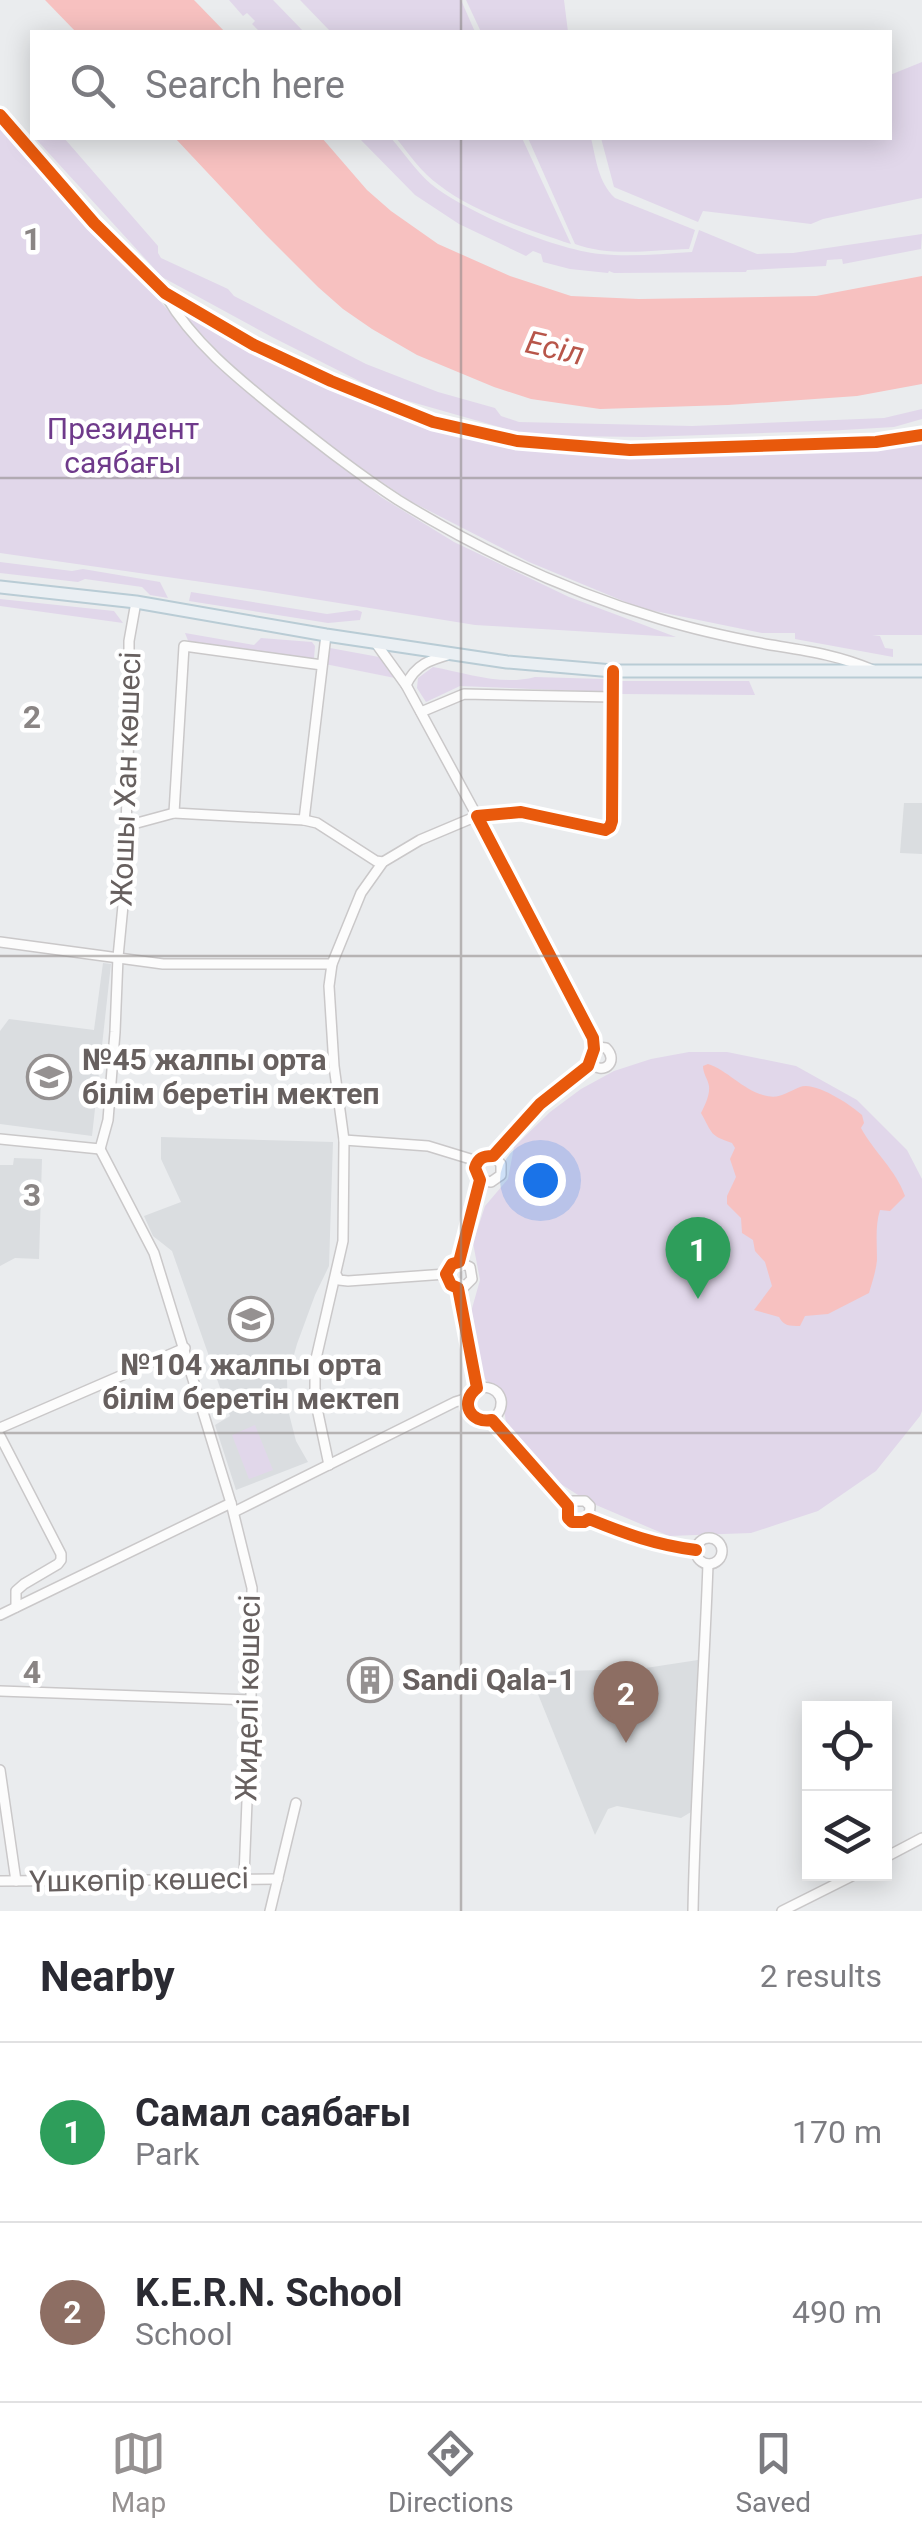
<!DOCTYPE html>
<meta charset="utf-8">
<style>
:root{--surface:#fff;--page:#f2f2f3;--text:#2b2b33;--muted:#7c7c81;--line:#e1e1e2;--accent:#959191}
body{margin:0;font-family:Roboto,sans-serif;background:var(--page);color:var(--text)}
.controls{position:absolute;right:30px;bottom:30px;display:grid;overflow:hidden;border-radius:0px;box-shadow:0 5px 25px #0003}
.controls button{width:90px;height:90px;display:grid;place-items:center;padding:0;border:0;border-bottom:2px solid var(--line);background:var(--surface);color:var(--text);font:50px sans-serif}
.you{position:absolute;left:540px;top:1180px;width:35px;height:35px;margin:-25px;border:8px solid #fff;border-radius:50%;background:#1a73e8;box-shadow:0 0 0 15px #1a73e833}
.badge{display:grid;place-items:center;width:65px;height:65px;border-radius:50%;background:var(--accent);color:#fff;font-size:32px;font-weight:700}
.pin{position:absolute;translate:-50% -82px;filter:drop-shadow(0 2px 5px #0008)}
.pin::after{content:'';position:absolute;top:52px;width:35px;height:30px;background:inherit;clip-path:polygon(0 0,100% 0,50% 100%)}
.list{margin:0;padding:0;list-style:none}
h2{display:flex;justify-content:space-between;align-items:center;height:130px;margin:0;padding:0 40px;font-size:42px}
h2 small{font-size:32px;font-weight:400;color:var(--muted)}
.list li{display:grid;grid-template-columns:65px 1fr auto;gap:30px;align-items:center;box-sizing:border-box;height:180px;padding:0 40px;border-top:2px solid var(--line)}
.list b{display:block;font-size:38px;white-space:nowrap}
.list p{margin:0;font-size:32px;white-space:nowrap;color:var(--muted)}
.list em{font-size:32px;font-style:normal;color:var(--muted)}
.icon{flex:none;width:55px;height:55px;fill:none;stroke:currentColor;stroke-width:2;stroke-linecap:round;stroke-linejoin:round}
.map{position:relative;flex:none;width:922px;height:1911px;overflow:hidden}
.search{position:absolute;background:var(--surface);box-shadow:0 5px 25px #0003;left:30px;right:30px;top:30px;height:110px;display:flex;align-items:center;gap:25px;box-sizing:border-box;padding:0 35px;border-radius:0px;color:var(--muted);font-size:38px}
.sheet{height:490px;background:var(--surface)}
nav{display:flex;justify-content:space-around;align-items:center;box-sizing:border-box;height:140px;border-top:2px solid var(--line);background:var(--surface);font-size:28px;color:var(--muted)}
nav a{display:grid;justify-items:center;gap:5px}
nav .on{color:var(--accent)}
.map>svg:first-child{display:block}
.education{fill:#dadde0}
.green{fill:#e1d7ea}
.water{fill:#f7c1c0}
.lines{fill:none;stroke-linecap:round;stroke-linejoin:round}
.minor-casing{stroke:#cac8c9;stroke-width:12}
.major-casing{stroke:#b9ccd5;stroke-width:15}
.minor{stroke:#fcfcfc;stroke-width:9}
.major{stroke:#eaeff3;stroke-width:11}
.cycleway-casing{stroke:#fff;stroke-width:19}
.cycleway{stroke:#e8590c;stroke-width:12}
.grid{fill:none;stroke:#8a8584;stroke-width:2.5;stroke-opacity:0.55}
.labels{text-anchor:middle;stroke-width:9;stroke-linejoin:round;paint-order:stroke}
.park-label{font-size:30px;fill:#6f3a8b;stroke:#fff}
.street-label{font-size:30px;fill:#67605f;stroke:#fff}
.poi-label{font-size:30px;font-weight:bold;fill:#67605f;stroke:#fff;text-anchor:start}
.water-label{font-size:32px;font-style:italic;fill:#b8564a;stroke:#fff}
.grid-label{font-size:32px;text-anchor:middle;font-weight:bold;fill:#8a8584;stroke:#fff;stroke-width:9;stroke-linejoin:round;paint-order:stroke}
</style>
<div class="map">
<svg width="922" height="1911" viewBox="0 0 922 1911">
<rect width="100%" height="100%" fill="#eaecee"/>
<g class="education">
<path d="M904,803h18v51l-22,-1z"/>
<path d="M103,963l8,1 -19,172 -92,-12v-93l9,-12 85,11z"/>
<path d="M161,1137l172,5 -4,124 -14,29 -18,49 -10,36 1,30 8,31 12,21 -72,28 -21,-65 15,-9 -58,-165 -19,-15 -9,-20 37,-14 -20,-43z"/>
<path d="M14,1158l28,1 -3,100 -24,-1 -15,8v-101h13z"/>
<path d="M698,1660l-7,152 -10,6 -64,-12 -9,3 -13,26 -66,-163 110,-3z"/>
</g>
<g class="green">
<path d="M229,0h44l31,32h-44l-8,-8 3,-3 -8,-8 -4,3z"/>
<path d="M300,0h161l14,32h-144z"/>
<path d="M466,0h98l4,32h-87z"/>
<path d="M922,62v136l-99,21 -12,5 -108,-13 -5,11 -84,-35 -13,-49h289v-63z"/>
<path d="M0,125l225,248 156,124 73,45 115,55 107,40 -201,-12 -217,-35 -258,-37z"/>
<path d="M35,138h29l94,108v7l3,5 67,31 6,7 132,68 72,28 57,16 6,8 18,6 173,4 192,-8 38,-9v10l-28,8 -68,4 -183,6 -82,-1 -44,-4 -130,-37 -115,-58 -110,-60z"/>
<path d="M359,138h32c13,15 25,33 40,46 36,29 123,65 169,70 30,3 62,0 92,-2l7,-22 58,24 36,-1 129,-19 -1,15 -78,15 -1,-5 -15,1 -1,6 -79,4 -1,2 -132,1 -5,-2 -1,2 -38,-4 -27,-7 -2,-8 -8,-3 -7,5 -67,-32 -44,-29z"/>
<path d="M396,138h126l49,106c-41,-14 -98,-32 -132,-59 -18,-13 -30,-31 -43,-47z"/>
<path d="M528,138h63c5,21 7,44 24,60l80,32 -6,19c-36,1 -80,8 -114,-5z"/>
<path d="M178,310l84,45 87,41 102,38 165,24 265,-10 41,-6v193h-50l8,1 5,12 8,1v8l-98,-18v-6h-33l-122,-25 -111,-46 -119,-61 -89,-60 -79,-65z"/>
<path d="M0,562l72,9 11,-2 77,13 8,16 -18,-3 -8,-8 -57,-8 -7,3 -78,-9z"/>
<path d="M191,592l136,22 30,-4 5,2 -2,8 -32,3 -139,-22z"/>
<path d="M0,599l114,12 9,12 -123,-17z"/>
<path d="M185,633l69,12 7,-7 51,4 3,4 -1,12 -3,3 -122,-18z"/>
<path d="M330,648l49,9 16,21 -70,-14z"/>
<path d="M433,667c33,6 69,19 102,10l69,2 -1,13 -143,-6 -34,16 -9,-14 1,-10z"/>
<path d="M621,681h128l6,14 -134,-1 -4,-6z"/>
<path d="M689,1052h38l69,14 61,34 50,50 15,29v232l-2,5 -44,55 -58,40 -67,22 -82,3 -80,-34 -36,-23 -46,-50 -5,-33 -20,-20 -13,-57 11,-39 -7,-37 12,-37 23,-27 6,-32 36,-35 31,-23 33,-18 37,-12z"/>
<path d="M255,1425l18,45 -24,9 -17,-44z"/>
</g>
<g class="water">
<path d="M45,0h149l31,32h-149z"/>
<path d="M175,138h147l45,52 24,21 47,33 72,32 61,20 68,3 177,-3 106,-20v108l-65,12 -129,9 -128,4 -69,-10 -37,-12 -77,-32 -45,-26 -29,-20 -25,-22 -52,-52z"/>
<path d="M708,1064c19,6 34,25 55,31 16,5 22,-2 37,-8 15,-6 51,18 62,28l2,8 -3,5c13,24 35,42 44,68l-15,15 -10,-1c-5,16 -3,33 -3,50 -1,11 -5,23 -8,33l-41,21 -23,2 -5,10c-11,0 -16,0 -21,-9l-25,-7 18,-24 -7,-24 -10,-11 -2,-11 -11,-7 -1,-15 -14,-14v-8l9,-19 -6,-18 5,-11 -3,-5c-23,-8 -19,-9 -31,-30 4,-8 9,-18 8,-27 -1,-7 -6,-12 -6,-20z"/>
</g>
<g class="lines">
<defs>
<g id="minor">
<path d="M0,115l94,108 71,70 89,52 77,36 102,41 84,19 113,9 246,-8 46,-7"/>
<path d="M166,296c28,48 74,84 116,118 38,30 76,60 116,86 81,50 170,92 262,119 36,11 73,19 111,26 37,6 67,10 102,25"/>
<path d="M322,665l-138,-19 -10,167 130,7 22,-185"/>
<path d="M613,671l-1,150 -2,6 -5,3 -84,-18 -44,4 116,222 1,11 -6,17 -48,38 -47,52c-10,0 -15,2 -18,12l5,12 -21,82 -7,2 -6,10 5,11 7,3 19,100c-18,14 -7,36 15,32l76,86v12l4,4h12l5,-3c37,15 67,26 107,31"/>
<path d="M406,685c10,-21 24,-25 45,-31"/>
<path d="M421,712l43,-18 149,3"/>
<path d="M304,820l13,3 59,38 7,1"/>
<path d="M126,826l48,-13"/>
<path d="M0,942l163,22h169"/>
<path d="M590,1062c12,15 30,0 16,-14l-8,-1 -5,3"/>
<path d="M0,1139l100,10"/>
<path d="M344,1140l84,6 49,15"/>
<path d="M100,1149l54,104 77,250 21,85 -1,112 -7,177"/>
<path d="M100,1149l8,-29 7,-88 3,-75 6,-62 5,-166v-88l7,-39"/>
<path d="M480,1180l11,2 10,-7v-11l-8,-8"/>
<path d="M337,1276l2,4 9,1 98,-7"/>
<path d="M458,1288l6,-1 8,-8 -2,-12 -11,-5"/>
<path d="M477,1388c23,-5 33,17 15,32"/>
<path d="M0,1428l185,-80"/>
<path d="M0,1436l61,118v6l-3,4 -34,20 -8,7v16"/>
<path d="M329,1465l-14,-66v-36l28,-122 1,-101 -10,-74 -5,-80 3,-22 29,-71 22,-31 37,-22 57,-24 -71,-131 -31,-43"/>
<path d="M568,1506l5,-5h12l5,5 -1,13"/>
<path d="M234,1512l221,-110 13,-4"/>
<circle cx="709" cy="1551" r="13"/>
<path d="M0,1615l231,-112"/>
<path d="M0,1691l251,9"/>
<path d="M0,1770l16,111"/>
<path d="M884,1858l38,-20"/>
<path d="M0,1881l278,-2"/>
<path d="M270,1911l26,-108"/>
<path d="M693,1911c2,-116 11,-231 15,-347"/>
<path d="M782,1911l74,-37"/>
</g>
<path id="major" d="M0,587l136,15 190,33 181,27 106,9h309"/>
</defs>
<use href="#minor" class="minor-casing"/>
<use href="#major" class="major-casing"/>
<use href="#minor" class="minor"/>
<use href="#major" class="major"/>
<defs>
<g id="cycleway">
<path d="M0,115l94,108 71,70 89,52 77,36 102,41 84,19 113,9 246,-8 46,-7"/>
<path d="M613,671l-1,150 -2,6 -5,3 -84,-18 -44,4 116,222 1,11 -6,17 -48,38 -47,52c-10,0 -15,2 -18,12l5,12 -21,82 -7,2 -6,10 5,11 7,3 19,100c-18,14 -7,36 15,32l76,86v12l4,4h12l5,-3c37,15 67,26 107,31"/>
</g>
</defs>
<use href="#cycleway" class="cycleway-casing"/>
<use href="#cycleway" class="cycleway"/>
</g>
<path class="grid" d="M461,0v32M461,138v1773M0,478h922M0,956h922M0,1433h922"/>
<defs>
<symbol id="school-ring" viewBox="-11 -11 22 22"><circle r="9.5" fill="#fff" stroke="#959191" stroke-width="1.5"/><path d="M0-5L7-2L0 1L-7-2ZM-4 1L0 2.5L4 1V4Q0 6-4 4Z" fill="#959191"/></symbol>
<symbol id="building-ring" viewBox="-11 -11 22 22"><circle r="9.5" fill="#fff" stroke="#959191" stroke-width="1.5"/><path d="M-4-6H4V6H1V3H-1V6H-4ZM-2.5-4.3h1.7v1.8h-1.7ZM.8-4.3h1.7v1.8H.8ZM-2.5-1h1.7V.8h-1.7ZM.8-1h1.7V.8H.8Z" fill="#959191"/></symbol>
</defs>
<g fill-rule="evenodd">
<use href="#school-ring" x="24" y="1052" width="50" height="50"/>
<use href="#school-ring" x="226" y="1294" width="50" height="50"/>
<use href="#building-ring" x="345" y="1655" width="50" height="50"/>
</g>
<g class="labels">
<g class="park-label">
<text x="123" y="439">Президент<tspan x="123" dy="34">саябағы</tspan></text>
</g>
<g class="street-label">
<text transform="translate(126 779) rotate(-88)" y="10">Жошы Хан көшесі</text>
<text transform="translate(248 1698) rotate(-89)" y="10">Жиделі көшесі</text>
<text transform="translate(139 1880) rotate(-1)" y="10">Үшкөпір көшесі</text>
</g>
<g class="poi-label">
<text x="82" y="1070">№45 жалпы орта<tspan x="82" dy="34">білім беретін мектеп</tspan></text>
<text x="251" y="1375" text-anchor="middle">№104 жалпы орта<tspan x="251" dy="34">білім беретін мектеп</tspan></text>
<text x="402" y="1690">Sandi Qala-1</text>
</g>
<g class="water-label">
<text transform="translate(555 348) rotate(13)" y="11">Есіл</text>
</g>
</g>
<g class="grid-label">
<text x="32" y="250">1</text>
<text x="32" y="728">2</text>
<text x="32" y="1206">3</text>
<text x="32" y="1683">4</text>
</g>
</svg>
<div class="controls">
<button><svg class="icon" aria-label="locate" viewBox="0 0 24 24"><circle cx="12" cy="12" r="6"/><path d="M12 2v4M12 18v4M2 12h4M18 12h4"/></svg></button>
<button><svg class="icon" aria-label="layers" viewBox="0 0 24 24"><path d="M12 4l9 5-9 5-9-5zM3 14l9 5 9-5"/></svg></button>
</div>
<div class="you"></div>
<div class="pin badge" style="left:698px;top:1299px;background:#2e9e5b">1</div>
<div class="pin badge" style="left:626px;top:1743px;background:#8d6e63">2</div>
<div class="search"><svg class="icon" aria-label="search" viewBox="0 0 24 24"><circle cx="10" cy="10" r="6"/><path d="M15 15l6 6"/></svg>Search here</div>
</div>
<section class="sheet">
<h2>Nearby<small>2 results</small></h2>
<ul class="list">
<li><span class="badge" style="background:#2e9e5b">1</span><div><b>Самал саябағы</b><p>Park</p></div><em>170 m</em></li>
<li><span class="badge" style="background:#8d6e63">2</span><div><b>K.E.R.N. School</b><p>School</p></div><em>490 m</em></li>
</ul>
</section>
<nav>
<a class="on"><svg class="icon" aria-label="map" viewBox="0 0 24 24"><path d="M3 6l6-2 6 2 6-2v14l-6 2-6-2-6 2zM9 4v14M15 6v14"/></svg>Map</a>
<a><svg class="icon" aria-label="directions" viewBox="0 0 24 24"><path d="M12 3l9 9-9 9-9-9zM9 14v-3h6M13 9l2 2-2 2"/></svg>Directions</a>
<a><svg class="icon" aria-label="saved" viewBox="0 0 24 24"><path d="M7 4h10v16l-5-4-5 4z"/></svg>Saved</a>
</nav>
